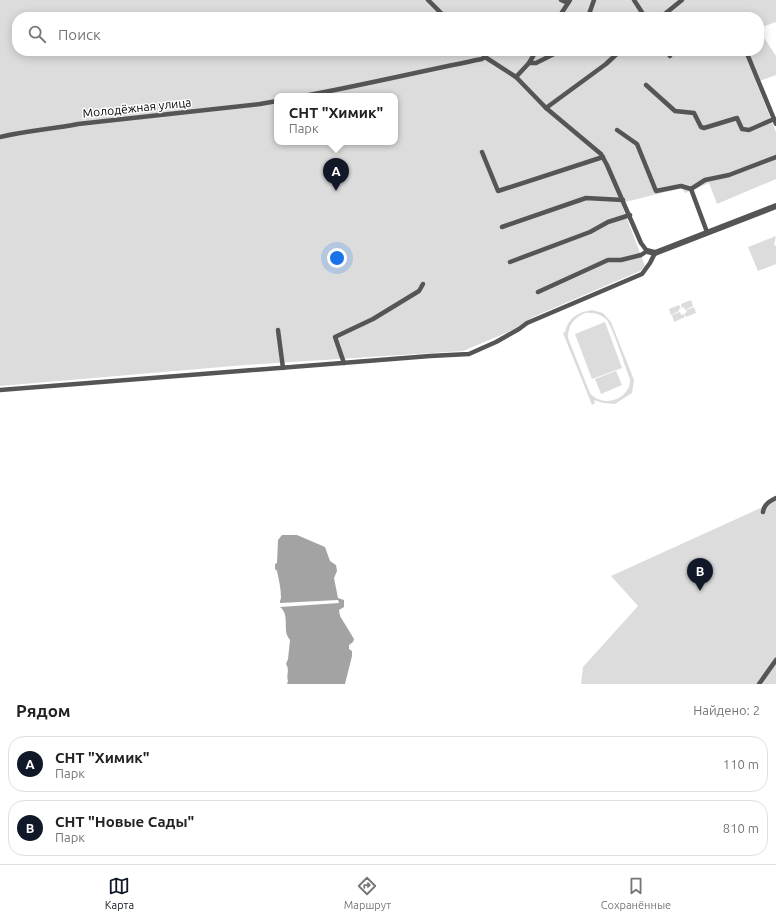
<!DOCTYPE html>
<html lang="ru">
<meta charset="utf-8">
<style>
:root{--surface:#fff;--page:#f6f6f6;--text:#222;--muted:#767676;--line:#e0e0e0;--accent:#111827}
body{margin:0;font-family:Ubuntu,sans-serif;background:var(--page);color:var(--text)}
.you{position:absolute;left:337px;top:258px;width:14px;height:14px;margin:-10px;border:3px solid #fff;border-radius:50%;background:#1a73e8;box-shadow:0 0 0 6px #1a73e833}
.badge{display:grid;place-items:center;width:26px;height:26px;border-radius:50%;background:var(--accent);color:#fff;font-size:13px;font-weight:700}
.pin{position:absolute;translate:-50% -33px;filter:drop-shadow(0 1px 2px #0008)}
.pin::after{content:'';position:absolute;top:21px;width:14px;height:12px;background:inherit;clip-path:polygon(0 0,100% 0,50% 100%)}
.popup{position:absolute;left:274px;top:93px;width:124px;height:52px;box-sizing:border-box;display:grid;place-content:center;border-radius:8px;background:var(--surface);filter:drop-shadow(0 1px 3px #0005);font-size:13px;white-space:nowrap;color:var(--muted)}
.popup b{font-size:15px;color:var(--text)}
.popup::after{content:'';position:absolute;left:50%;top:100%;margin-left:-8px;border:8px solid transparent;border-top-color:var(--surface)}
.list{margin:0;padding:0;list-style:none}
h2{display:flex;justify-content:space-between;align-items:center;height:52px;margin:0;padding:0 16px;font-size:17px}
h2 small{font-size:13px;font-weight:400;color:var(--muted)}
.list li{display:grid;grid-template-columns:26px 1fr auto;gap:12px;align-items:center;box-sizing:border-box;height:56px;margin:0 8px 8px;padding:0 8px;border:1px solid var(--line);border-radius:16px}
.list b{display:block;font-size:15px;white-space:nowrap}
.list p{margin:0;font-size:13px;white-space:nowrap;color:var(--muted)}
.list em{font-size:13px;font-style:normal;color:var(--muted)}
.icon{flex:none;width:22px;height:22px;fill:none;stroke:currentColor;stroke-width:2;stroke-linecap:round;stroke-linejoin:round}
.map{position:relative;flex:none;width:776px;height:684px;overflow:hidden}
.search{position:absolute;background:var(--surface);box-shadow:0 2px 10px #0003;left:12px;right:12px;top:12px;height:44px;display:flex;align-items:center;gap:10px;box-sizing:border-box;padding:0 14px;border-radius:16px;color:var(--muted);font-size:15px}
.sheet{height:180px;background:var(--surface)}
nav{display:flex;justify-content:space-around;align-items:center;box-sizing:border-box;height:56px;border-top:1px solid var(--line);background:var(--surface);font-size:11px;color:var(--muted)}
nav a{display:grid;justify-items:center;gap:2px}
nav .on{color:var(--accent)}
.map>svg:first-child{display:block}
.green{fill:#dcdcdc;fill-rule:evenodd}
.water{fill:#a3a3a3}
.pier{fill:#fff}
.lines{fill:none;stroke-linecap:round;stroke-linejoin:round}
.minor{stroke:#555;stroke-width:4.5}
.tertiary{stroke:#555;stroke-width:6}
.labels{text-anchor:middle;stroke-width:3;stroke-linejoin:round;paint-order:stroke}
.street-label{font-size:12px;fill:#000;stroke:#fff}
</style>
<div class="map">
<svg width="776" height="684" viewBox="0 0 776 684">
<rect width="100%" height="100%" fill="#fff"/>
<g class="green">
<path d="M0,0h776v22l-17,6v-11h-742v34h742v-21l17,26v19l-20,7 20,50v47l-59,25 -8,-21 -24,10 -3,-5 -61,15 24,63 -5,5 -107,46 -20,13 -50,21 -218,14 -245,21zM277,96h118v46h-118z"/>
<path d="M776,236l-2,9 2,1v18l-18,7 -10,-24z"/>
<path d="M691,300l2,6 -8,4 -1,-3 -2,1 -1,-4z"/>
<path d="M679,305l2,3 -2,1v2l-8,4 -2,-6z"/>
<path d="M694,307l2,6 -10,4 -2,-3 3,-2 -1,-2z"/>
<path d="M592,310l11,3 8,9 23,58 -2,13 -17,11 -12,-1 -9,-3 1,3 -3,2 -29,-72 2,-1c3,-14 13,-20 27,-22zM585,313c8,-1 15,1 21,6 7,8 19,48 24,60 1,20 -27,30 -40,14l-22,-55c0,-13 6,-20 17,-25z"/>
<path d="M680,312l1,3 2,-1 2,3 -11,5 -2,-7z"/>
<path d="M605,322l17,46 -30,11 -17,-45z"/>
<path d="M616,371l6,14 -21,9 -6,-15z"/>
<path d="M776,501v183h-195l2,-17 55,-61 -27,-30z"/>
</g>
<path class="water" d="M282,535h15l28,12 5,14 6,4 1,6 -3,7 4,20 6,2v7l-5,3 1,6 14,23 -1,3 -4,3v4l3,2v5l-7,28h-58l1,-3c-2,-6 2,-11 -2,-17l2,-5 2,-19c-1,-1 -2,-3 -3,-5 -3,-9 2,-21 -7,-28v-6l1,-3c0,-9 -2,-18 -4,-27l-2,-2v-5l2,-1 1,-23z"/>
<path class="pier" d="M338,600l1,3 -59,4v-4z"/>
<g class="lines">
<g class="minor">
<path d="M428,0l17,17"/>
<path d="M561,0l7,3"/>
<path d="M634,0l11,17"/>
<path d="M559,17l11,-17"/>
<path d="M588,17l6,-17"/>
<path d="M661,17l21,-17"/>
<path d="M480,51l5,6 31,20 30,31 55,46 6,11 34,78 6,8 -6,4 -20,5h-13l-70,32"/>
<path d="M667,51l3,5"/>
<path d="M746,51l30,73"/>
<path d="M529,63h7l24,-12"/>
<path d="M516,77l13,-14 7,-12"/>
<path d="M646,85l29,26 19,2 7,14 3,1 33,-10 5,11 7,1 25,-11"/>
<path d="M304,96c59,-11 118,-25 178,-37l3,-2"/>
<path d="M546,108l60,-44 14,-13"/>
<path d="M617,130l20,14 19,47 25,-5 10,3 16,43"/>
<path d="M0,137c26,-6 52,-8 78,-13l182,-20 17,-3"/>
<path d="M482,152l16,39 105,-34"/>
<path d="M691,189l14,-9 24,-5 47,-18"/>
<path d="M502,227l84,-29 37,2"/>
<path d="M510,262l80,-30 18,-10 22,-7"/>
<path d="M278,330l5,38"/>
<path d="M344,363l-9,-26 38,-18 46,-28 4,-7"/>
<path d="M0,390l430,-34 39,-2 27,-12 23,-13 8,-6 115,-49 8,-11 5,-10"/>
<path d="M763,512c1,-8 7,-11 13,-14"/>
<path d="M759,684l17,-24"/>
</g>
<path class="tertiary" d="M647,251l8,2 121,-47"/>
</g>
<g class="labels">
<g class="street-label">
<text transform="translate(137 108) rotate(-6)" y="4">Молодёжная улица</text>
</g>
</g>
</svg>
<div class="you"></div>
<div class="pin badge" style="left:336px;top:191px">A</div>
<div class="popup"><b>СНТ &quot;Химик&quot;</b>Парк</div>
<div class="pin badge" style="left:700px;top:591px">B</div>
<div class="search"><svg class="icon" aria-label="search" viewBox="0 0 24 24"><circle cx="10" cy="10" r="6"/><path d="M15 15l6 6"/></svg>Поиск</div>
</div>
<section class="sheet">
<h2>Рядом<small>Найдено: 2</small></h2>
<ul class="list">
<li><span class="badge">A</span><div><b>СНТ &quot;Химик&quot;</b><p>Парк</p></div><em>110 m</em></li>
<li><span class="badge">B</span><div><b>СНТ &quot;Новые Сады&quot;</b><p>Парк</p></div><em>810 m</em></li>
</ul>
</section>
<nav>
<a class="on"><svg class="icon" aria-label="map" viewBox="0 0 24 24"><path d="M3 6l6-2 6 2 6-2v14l-6 2-6-2-6 2zM9 4v14M15 6v14"/></svg>Карта</a>
<a><svg class="icon" aria-label="directions" viewBox="0 0 24 24"><path d="M12 3l9 9-9 9-9-9zM9 14v-3h6M13 9l2 2-2 2"/></svg>Маршрут</a>
<a><svg class="icon" aria-label="saved" viewBox="0 0 24 24"><path d="M7 4h10v16l-5-4-5 4z"/></svg>Сохранённые</a>
</nav>
